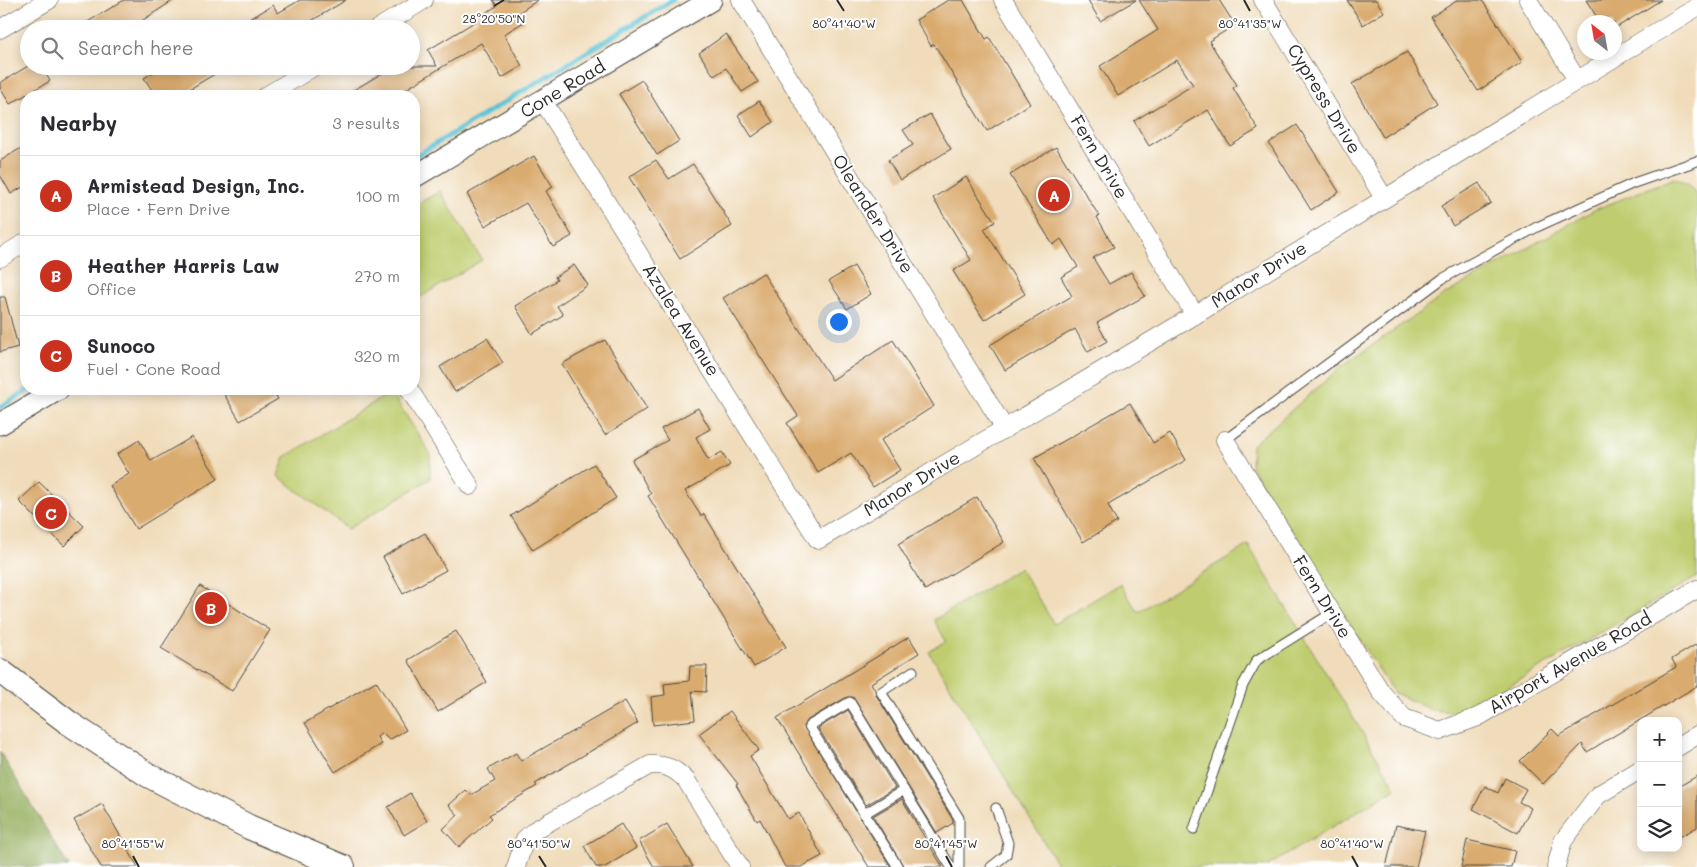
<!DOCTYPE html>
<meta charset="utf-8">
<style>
:root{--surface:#fff;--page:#f2f2f3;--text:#2b2b33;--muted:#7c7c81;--line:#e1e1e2;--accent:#c8321e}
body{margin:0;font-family:Mali,sans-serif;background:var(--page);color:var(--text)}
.controls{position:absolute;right:15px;bottom:15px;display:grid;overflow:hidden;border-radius:10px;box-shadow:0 2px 12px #0003}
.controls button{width:45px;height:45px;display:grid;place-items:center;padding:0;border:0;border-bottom:1px solid var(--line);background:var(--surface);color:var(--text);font:25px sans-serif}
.compass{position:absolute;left:1577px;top:15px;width:45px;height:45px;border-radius:50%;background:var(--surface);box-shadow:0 2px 12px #0003;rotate:329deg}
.you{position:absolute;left:838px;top:321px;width:18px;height:18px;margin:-12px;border:4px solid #fff;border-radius:50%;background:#1a73e8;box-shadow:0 0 0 8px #1a73e833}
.badge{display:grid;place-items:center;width:32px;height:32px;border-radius:50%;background:var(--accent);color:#fff;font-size:16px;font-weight:700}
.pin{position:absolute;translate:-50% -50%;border:2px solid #fff;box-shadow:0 1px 5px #0006}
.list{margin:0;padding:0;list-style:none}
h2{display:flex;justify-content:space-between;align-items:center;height:65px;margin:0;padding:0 20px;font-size:21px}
h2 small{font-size:16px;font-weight:400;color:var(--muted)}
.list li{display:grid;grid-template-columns:32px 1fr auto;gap:15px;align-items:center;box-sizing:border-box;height:80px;padding:0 20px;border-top:1px solid var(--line)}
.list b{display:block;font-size:19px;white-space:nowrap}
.list p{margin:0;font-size:16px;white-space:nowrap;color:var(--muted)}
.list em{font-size:16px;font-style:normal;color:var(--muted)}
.icon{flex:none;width:28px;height:28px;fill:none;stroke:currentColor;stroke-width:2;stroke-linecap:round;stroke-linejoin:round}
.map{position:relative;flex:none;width:1697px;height:867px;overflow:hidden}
.search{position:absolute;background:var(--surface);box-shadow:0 2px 12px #0003;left:20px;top:20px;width:400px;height:55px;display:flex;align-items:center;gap:12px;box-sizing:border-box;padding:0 18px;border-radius:28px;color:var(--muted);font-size:19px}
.panel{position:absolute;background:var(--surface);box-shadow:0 2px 12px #0003;left:20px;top:90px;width:400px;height:305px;border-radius:20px}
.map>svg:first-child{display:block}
.green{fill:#bfcd6f;stroke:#757c4d}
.forest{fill:#97b062;stroke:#616e46}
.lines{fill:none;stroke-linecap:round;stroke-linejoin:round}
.stream{stroke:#5ac2d7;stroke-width:5}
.building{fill:#daab6e}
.service-casing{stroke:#494640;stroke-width:11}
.minor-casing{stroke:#494640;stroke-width:19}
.tertiary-casing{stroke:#494640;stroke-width:23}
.secondary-casing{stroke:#494640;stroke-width:26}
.service{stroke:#fff;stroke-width:9}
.minor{stroke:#fff;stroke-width:18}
.tertiary{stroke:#fff;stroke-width:21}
.secondary{stroke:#fff;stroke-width:24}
.ticks{fill:none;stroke:#2b2b2b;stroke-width:2}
.labels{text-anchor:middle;stroke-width:4;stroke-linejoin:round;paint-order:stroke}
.street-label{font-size:18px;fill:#2b2b2b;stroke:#fff}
.ticks-label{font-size:12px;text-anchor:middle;fill:#2b2b2b;stroke:#fff;stroke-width:4;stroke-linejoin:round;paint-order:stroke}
</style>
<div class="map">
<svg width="1697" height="867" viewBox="0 0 1697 867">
<rect width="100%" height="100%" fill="#fff"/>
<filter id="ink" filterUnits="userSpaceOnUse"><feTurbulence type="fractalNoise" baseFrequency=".02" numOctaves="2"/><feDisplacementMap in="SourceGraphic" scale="10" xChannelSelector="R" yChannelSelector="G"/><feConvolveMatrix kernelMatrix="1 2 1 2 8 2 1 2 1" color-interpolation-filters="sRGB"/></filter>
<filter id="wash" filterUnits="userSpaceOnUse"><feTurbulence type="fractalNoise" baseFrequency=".0096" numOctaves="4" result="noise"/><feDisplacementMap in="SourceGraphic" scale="20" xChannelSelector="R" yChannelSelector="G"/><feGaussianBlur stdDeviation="1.12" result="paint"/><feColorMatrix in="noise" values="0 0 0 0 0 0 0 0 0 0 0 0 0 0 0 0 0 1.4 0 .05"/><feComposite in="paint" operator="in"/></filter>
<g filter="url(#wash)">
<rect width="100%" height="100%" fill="#f0dcba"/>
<g class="green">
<path d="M1674,178l16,8 7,10v381l-235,136 -31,-3 -38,-18 -142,-225 1,-22 90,-79 104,-72 148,-84z"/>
<path d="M440,191l42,69 -68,41v-95z"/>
<path d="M391,392l39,61v26l-82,50 -70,-53 7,-19z"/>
<path d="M1248,545l148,243 -130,79h-207l-130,-215 17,-11 -12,-21 86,-52 34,56 66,-40 18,28z"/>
</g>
<path class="forest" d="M0,752l69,115h-69z"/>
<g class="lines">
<g class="stream">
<path d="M414,157l259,-157"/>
<path d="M0,407l30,-18"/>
</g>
</g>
<g id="blocks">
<g class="building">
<path d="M124,0h50l-45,29h-53z"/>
<path d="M300,0h46l-48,29h-65l40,-24 5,8z"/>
<path d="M493,0h45l-20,13 6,9 -20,12 18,32 -20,12 -21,-35 -86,53h-51l50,-30h43l-9,-16 50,-30 -1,-2 20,-12z"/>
<path d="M948,0h15l23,39 3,-2 41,67 -43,27 -53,-87 -3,2 -15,-26z"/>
<path d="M1088,0h48l-36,21z"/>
<path d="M1139,0h80l16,25 -26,16 28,44 -4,3 25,41 -28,17 -22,-36 -59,36 -15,-25 59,-36 -16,-25 -59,36 -18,-30 58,-36z"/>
<path d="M1347,0h29l8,12 -21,13z"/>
<path d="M1458,0h24l40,62 -44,29 -47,-74z"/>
<path d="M1586,0h75l-47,29v-7h-14z"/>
<path d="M726,34l32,48 -16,10 -16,-24 -12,8 -15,-23z"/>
<path d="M1407,52l30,51 -54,34 -31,-53z"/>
<path d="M28,66h13l9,15 -40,23 -10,-16v-5z"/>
<path d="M163,66l5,6 11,-6h49l-50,30h-22l-12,-18z"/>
<path d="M642,80l37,61 -22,14 -38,-61z"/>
<path d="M759,101l14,21 -21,15 -14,-22z"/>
<path d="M930,114l21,35 -51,31 -12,-20 25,-15 -10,-15z"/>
<path d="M1297,125l42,67 -28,18 -42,-67z"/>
<path d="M26,145v40l-15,9 -11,-19v-14z"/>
<path d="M1056,147l43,69 -2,1 17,30 -21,11 16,26 22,-12 14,24 -48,27 10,18 -19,11 -13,-23 -70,41 -15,-25 82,-49 -11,-19 17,-10 -17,-28 -8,6 -43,-70z"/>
<path d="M534,156l19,31 -7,4 26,45 -19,11 -27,-44 -41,23 -18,-32z"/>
<path d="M656,160l13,19 24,-15 39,62 -52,33 -51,-82z"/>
<path d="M966,177l29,45 -11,7 41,65 -41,26 -31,-49 18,-11 -38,-62z"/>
<path d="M1479,183l12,20 -38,23 -12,-20z"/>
<path d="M574,265l14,20 -31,21 6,9 -31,19 -17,-28 42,-26 -2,-3z"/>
<path d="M854,266l17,28 -24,15 -18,-28z"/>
<path d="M763,273l69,107 61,-40 41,66 -53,34 19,30 -27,17 -22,-34 -33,20 -31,-50 11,-7 -75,-118z"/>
<path d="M0,297h5l13,50 -18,5z"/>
<path d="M487,338l16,25 -48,29 -15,-25z"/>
<path d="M605,340l42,69 -42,26 -43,-71z"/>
<path d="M221,389h51l6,10 -38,22z"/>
<path d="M1130,403l23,40 17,-10 16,27 -78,45 9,17 -34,20 -49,-84z"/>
<path d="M698,408l12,21 -14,8 12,23 14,-8 8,13 -45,26 16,25 3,-2 82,133 -32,20 -106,-171 3,-2 -19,-34 36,-20 -7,-11z"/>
<path d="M192,437l26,42 -82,50 -26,-43 19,-12 -12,-20 22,-14 12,21z"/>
<path d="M594,464l22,34 -83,52 -22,-34z"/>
<path d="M39,482l45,44 -20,20 -45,-45z"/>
<path d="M977,497l27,45 -79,48 -27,-46z"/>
<path d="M425,533l21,37 -43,24 -20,-37z"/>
<path d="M200,586l70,44 -38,61 -71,-43z"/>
<path d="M456,631l31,51 -49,30 -30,-52z"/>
<path d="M909,637l10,16 -48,30 4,7 1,5 77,125v3l-16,10 -84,-136h-6l-41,24 -3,5 88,141h-22l-92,-149z"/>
<path d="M1697,644v42l-110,66 -5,-8 -39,40 -23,-23 32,-32 7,7 117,-69 -4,-8z"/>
<path d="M690,666h17l-1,26 -14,-1 3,29 -42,5 -2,-28 14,-2 -1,-11 25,-3z"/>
<path d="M376,681l30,49 -17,10 -7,-7 -5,4 4,7 -46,28 -30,-49z"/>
<path d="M625,701l13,22 -103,61 2,2 -48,29 3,3 -33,29 -16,-18 15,-14 -9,-10 17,-15 5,5 24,-14 -7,-12 28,-16 5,8z"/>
<path d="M848,710l47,78 -29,17 -48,-77z"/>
<path d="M730,711l29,39 -9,6 38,63 11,-6 23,43 -21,11h-16l-25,-48 -3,2 -21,-36 2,-1 -39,-50z"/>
<path d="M1697,776v51l-19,11v-51z"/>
<path d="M1505,778l21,11 -7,13 12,6 -13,25 -45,-24 12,-23 13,7z"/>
<path d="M410,793l17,28 -23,14 -16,-28z"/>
<path d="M902,799l24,41 17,27h-39l-31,-51z"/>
<path d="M102,804l36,63h-37l-27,-47z"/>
<path d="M621,824l15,24 -31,19h-9l-12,-21z"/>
<path d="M667,824l26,43h-39l-15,-26z"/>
<path d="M1396,825l29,6 -9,36h-30z"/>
<path d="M1467,840l48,11 -4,16h-50z"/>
</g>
</g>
</g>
<g filter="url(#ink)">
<use href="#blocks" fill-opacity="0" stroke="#494640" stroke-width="1"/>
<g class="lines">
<defs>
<g id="service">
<path d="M1225,440l217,-161 95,-52 97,-44 63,-22"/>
<path d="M913,671l-32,21 78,126v49"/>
<path d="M864,814l40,-24"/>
<path d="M1194,829l49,-144 14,-25 75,-47"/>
<path d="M898,867l-89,-141 41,-24 101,165"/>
<path d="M991,867l15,-12 2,-12 -12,-35"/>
</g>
<g id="minor">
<path d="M741,0l264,429"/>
<path d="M1003,0l192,315"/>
<path d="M1263,0l121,198"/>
<path d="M1528,0l49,80"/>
<path d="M0,29l49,-29"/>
<path d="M377,29l47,-29"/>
<path d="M266,96l49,-30"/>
<path d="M543,101l275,439 377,-225 502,-308"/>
<path d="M0,258l26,-16"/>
<path d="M409,389l61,97"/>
<path d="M1225,440l156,252 23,26 36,13 38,-14 219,-128"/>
<path d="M1678,747l19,-12"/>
<path d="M516,867l9,-28 10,-9 115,-65c16,-1 25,4 36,15l54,87"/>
<path d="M1556,867l7,-26 35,-46 43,-26"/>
</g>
<g id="tertiary">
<path d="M414,177l297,-177"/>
<path d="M0,424l59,-35"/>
</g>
<path id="secondary" d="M0,671l69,52 79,52 101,52 94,40"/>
</defs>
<use href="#service" class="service-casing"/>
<use href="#minor" class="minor-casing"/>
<use href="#tertiary" class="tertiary-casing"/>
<use href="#secondary" class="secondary-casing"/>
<use href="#service" class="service"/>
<use href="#minor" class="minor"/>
<use href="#tertiary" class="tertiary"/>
<use href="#secondary" class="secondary"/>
</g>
</g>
<path class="ticks" d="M837,0l7,11M1244,0l6,11M494,6l10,-6M133,856l6,11M539,856l7,11M946,856l6,11M1352,856l6,11"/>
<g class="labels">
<g class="street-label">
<text transform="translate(563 89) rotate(-31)" y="6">Cone Road</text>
<text transform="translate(1324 99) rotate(59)" y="6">Cypress Drive</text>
<text transform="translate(1099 157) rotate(59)" y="6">Fern Drive</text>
<text transform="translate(873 214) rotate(58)" y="6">Oleander Drive</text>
<text transform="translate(1259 275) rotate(-32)" y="6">Manor Drive</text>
<text transform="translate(681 320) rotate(58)" y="6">Azalea Avenue</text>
<text transform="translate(912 484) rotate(-31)" y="6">Manor Drive</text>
<text transform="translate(1322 597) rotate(58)" y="6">Fern Drive</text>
<text transform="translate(1570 663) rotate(-30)" y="6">Airport Avenue Road</text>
</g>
</g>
<g class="ticks-label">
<text x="494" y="23">28°20'50"N</text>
<text x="844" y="28">80°41'40"W</text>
<text x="1250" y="28">80°41'35"W</text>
<text x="133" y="848">80°41'55"W</text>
<text x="539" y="848">80°41'50"W</text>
<text x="946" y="848">80°41'45"W</text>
<text x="1352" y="848">80°41'40"W</text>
</g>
</svg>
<div class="controls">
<button>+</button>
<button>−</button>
<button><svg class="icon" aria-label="layers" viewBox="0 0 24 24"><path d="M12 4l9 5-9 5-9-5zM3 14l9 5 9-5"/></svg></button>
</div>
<svg class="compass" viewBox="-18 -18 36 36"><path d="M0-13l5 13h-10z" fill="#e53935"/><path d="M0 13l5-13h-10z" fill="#7c7c81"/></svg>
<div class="you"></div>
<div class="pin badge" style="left:1054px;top:195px">A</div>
<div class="pin badge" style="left:211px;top:608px">B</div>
<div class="pin badge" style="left:51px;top:513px">C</div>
<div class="search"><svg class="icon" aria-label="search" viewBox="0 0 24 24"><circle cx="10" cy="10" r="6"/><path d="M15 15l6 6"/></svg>Search here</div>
<section class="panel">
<h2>Nearby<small>3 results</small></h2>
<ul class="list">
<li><span class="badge">A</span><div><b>Armistead Design, Inc.</b><p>Place · Fern Drive</p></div><em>100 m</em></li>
<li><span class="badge">B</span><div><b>Heather Harris Law</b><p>Office</p></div><em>270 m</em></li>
<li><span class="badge">C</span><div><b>Sunoco</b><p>Fuel · Cone Road</p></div><em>320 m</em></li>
</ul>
</section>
</div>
